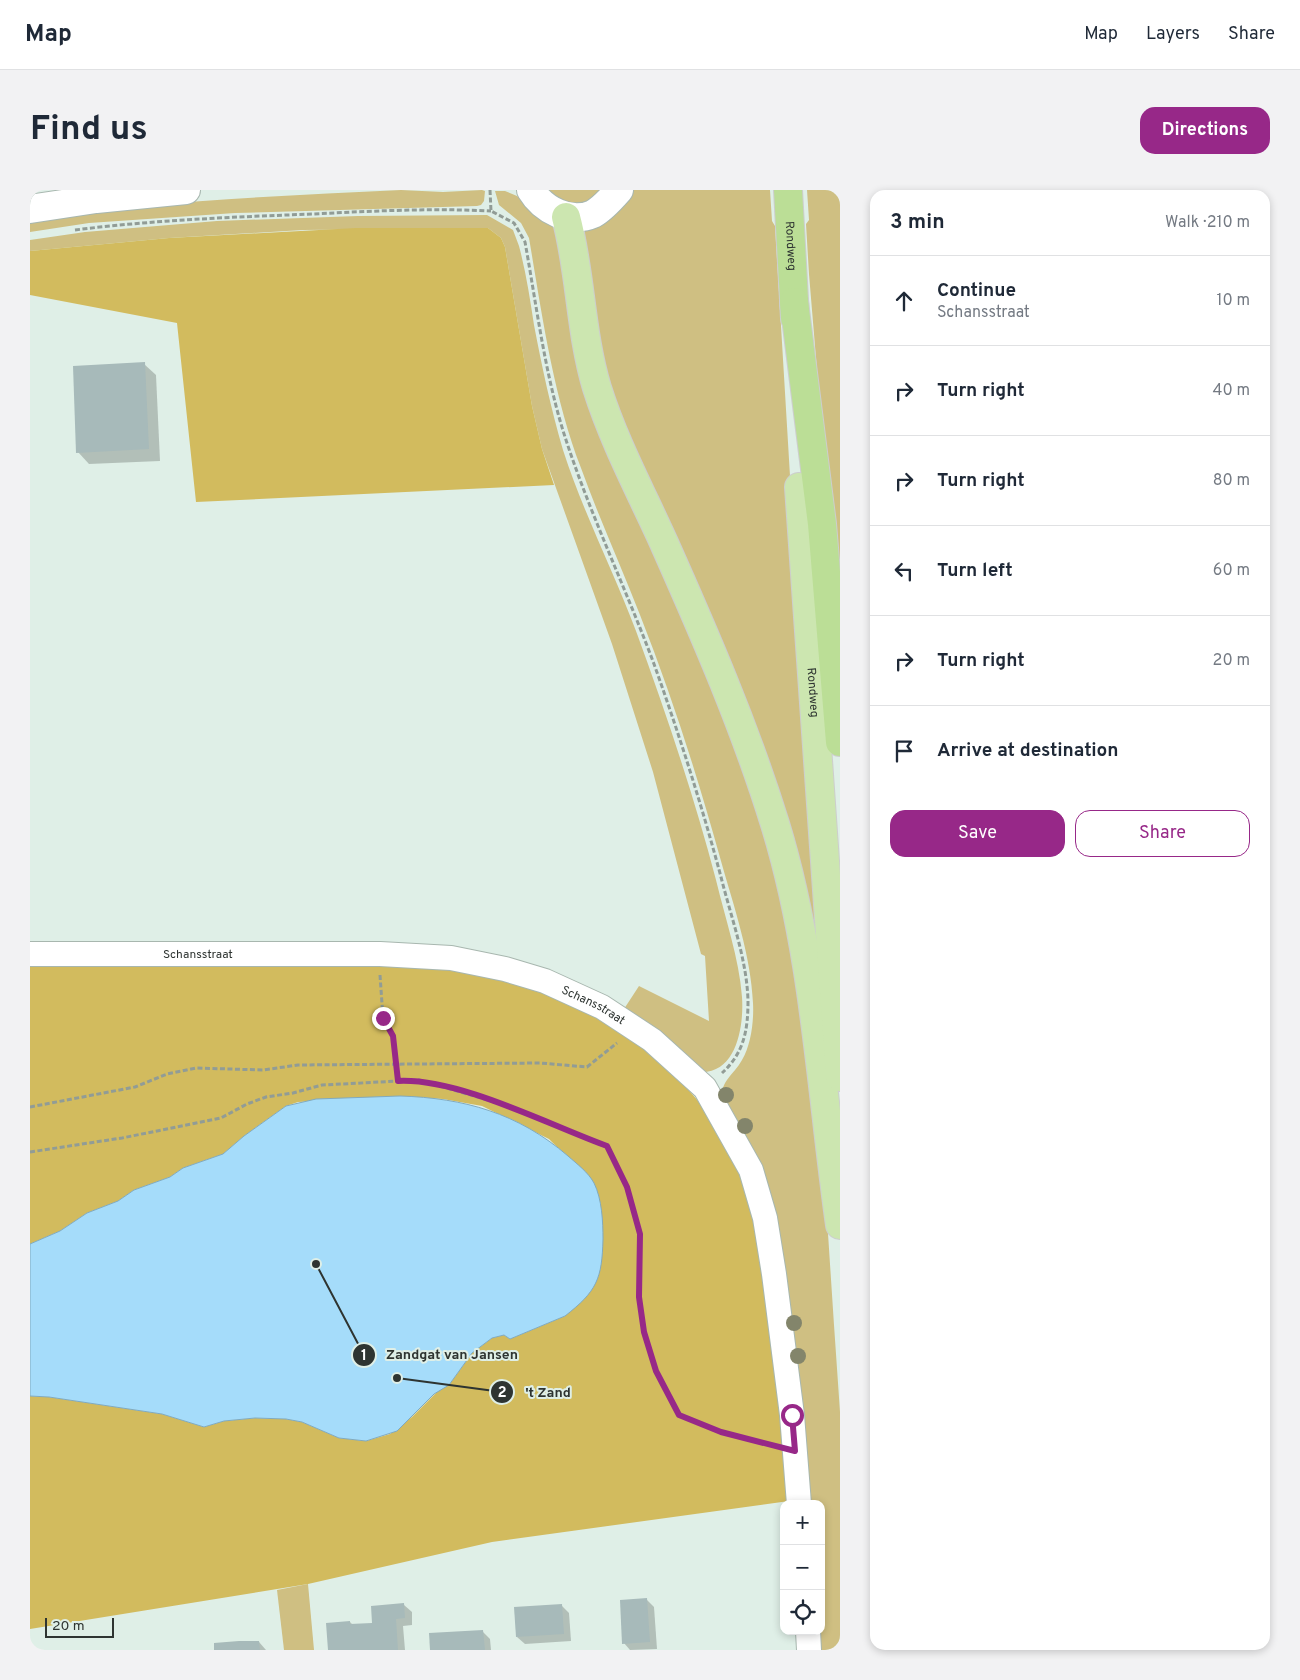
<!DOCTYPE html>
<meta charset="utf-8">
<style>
:root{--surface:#fff;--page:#f2f2f3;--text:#1f2937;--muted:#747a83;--line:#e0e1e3;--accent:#972888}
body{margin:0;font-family:Overpass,sans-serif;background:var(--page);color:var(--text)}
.controls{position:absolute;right:15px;bottom:15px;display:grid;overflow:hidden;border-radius:10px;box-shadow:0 2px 8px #0003}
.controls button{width:45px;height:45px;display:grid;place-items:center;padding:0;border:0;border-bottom:1px solid var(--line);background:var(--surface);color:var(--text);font:25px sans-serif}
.scale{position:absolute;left:15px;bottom:12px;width:69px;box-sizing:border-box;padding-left:5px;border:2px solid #2e3431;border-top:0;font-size:14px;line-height:18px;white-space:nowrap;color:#2e3431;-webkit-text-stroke:4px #dfefe7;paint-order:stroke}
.stop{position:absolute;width:15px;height:15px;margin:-11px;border:4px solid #972888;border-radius:50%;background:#fff}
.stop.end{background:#972888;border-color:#fff;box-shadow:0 1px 5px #0008}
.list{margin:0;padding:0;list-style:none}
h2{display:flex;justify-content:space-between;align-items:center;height:65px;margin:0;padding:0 20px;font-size:21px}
h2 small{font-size:16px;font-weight:400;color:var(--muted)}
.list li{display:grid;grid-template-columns:32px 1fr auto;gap:15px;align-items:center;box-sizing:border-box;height:90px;padding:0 20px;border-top:1px solid var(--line)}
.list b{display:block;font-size:19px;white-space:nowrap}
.list p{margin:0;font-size:16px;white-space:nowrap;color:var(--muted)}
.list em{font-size:16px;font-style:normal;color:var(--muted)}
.actions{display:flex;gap:10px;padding:15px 20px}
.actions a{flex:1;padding:11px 0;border:1px solid var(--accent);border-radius:15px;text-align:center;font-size:18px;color:var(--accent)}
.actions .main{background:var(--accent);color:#fff}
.icon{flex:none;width:28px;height:28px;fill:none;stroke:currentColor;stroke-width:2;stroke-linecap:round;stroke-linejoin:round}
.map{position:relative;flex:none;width:810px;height:1460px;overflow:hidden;border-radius:15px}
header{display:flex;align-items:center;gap:30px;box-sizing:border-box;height:70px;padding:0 25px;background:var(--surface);border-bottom:1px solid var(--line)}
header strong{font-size:24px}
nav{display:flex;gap:28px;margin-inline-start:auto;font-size:18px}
.intro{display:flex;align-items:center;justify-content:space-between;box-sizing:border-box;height:120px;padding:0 30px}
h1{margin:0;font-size:35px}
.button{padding:12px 22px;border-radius:15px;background:var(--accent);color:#fff;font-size:18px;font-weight:700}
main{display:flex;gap:30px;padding:0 30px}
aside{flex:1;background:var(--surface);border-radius:15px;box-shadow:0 2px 8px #0003}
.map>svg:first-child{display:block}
.green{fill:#cfbf82}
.forest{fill:#d2bb5e}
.water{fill:#a5dcfa;stroke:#81aabe}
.shadow{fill:#0003}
.building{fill:#a7baba}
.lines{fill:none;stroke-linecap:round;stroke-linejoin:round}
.minor-casing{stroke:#a8b7af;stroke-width:26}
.secondary-casing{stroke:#a8b7af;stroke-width:30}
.primary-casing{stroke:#cdcece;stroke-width:30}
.trunk-casing{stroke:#cdcece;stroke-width:30}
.path{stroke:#919c96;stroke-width:3;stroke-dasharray:5 2.5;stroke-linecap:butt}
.minor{stroke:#fff;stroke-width:24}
.secondary{stroke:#fff;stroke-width:28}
.primary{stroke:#cce6b0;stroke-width:28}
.trunk{stroke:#bbde96;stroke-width:28}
.tree{fill:#83856b}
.route{stroke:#972888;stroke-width:6}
.labels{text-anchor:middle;stroke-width:4;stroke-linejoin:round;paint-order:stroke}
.street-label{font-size:12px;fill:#2e3431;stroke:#dfefe7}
.leader{fill:none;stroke:#2e3431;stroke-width:2}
.callout-dot{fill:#2e3431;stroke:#dfefe7;stroke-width:2}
.mark-label{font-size:15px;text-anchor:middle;font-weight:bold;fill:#fff}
.callout-label{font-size:14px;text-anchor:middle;font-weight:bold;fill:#2e3431;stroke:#dfefe7;stroke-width:4;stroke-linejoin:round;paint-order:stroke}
</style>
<header>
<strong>Map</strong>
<nav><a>Map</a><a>Layers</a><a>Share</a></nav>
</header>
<div class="intro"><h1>Find us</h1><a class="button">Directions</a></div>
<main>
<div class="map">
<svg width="810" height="1460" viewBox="0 0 810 1460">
<rect width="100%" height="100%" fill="#dfefe7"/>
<g class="green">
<path d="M371,0l42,2 39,-2 3,1 -1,10 -3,4 -4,1 -242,7 -146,10 -59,9v-12c123,-19 247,-24 371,-30z"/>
<path d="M511,0h66l-13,11 -24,5z"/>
<path d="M603,0h137l2,31 3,5 27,450 27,357 -20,-109 -196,-513 -35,-175 8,-12z"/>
<path d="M777,0h33v456l-31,-372 -3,-50 3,-4z"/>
<path d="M465,1h10l12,5 39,34 15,79 127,330 90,260 35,258 11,168 6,87v238h-22l-1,-19h4v-127h-13l-11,-130 -76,-275c1,-20 12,-23 21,-39 9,-15 12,-39 11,-57 -2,-47 -19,-96 -32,-142 -23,-83 -49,-165 -81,-246 -19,-49 -41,-97 -59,-147 -28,-73 -39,-154 -52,-230l-8,-15 -22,-18z"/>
<path d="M457,25l26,15 6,16c7,26 11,53 15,79 8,42 17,84 29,125 20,62 50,120 73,181 30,82 58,165 80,249 9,38 23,78 26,117 2,28 -5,77 -42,75l-76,-63 15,-23 70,35 -4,-65 -4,-2 -48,-182 -41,-128 -70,-195 -10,-43 -27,-159 -4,-9 -13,-10 -185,2 -134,8 -139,13v-11l55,-8 132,-11 141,-5z"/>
<path d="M278,1394l6,66h-30l-7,-60z"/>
</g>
<g class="forest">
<path d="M326,38h132l13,10 4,9 27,159 10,43 12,36 -358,17 -19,-179 -147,-28v-44l139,-13z"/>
<path d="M338,773l87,3 49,11 91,36 67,46 49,57 21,40 21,54 20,126 16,165 -297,41 -184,42 -278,45v-233l19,1 113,17 42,13 20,-6 31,-3 31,1 16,3 37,16 27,3 24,-7 22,-17 29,-29 8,-3 23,-32 20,-15 12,-3 6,4 55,-23 23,-21 14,-79 -8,-32 -45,-45 -67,-33 -39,-7 -43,-3 -102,6 -12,4 -42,30 -21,18 -40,14 -13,9 -36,13 -16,11 -31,12 -27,18 -30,13v-278z"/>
</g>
<path class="water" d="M370,906c64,2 118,17 168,60 9,8 20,16 26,27 8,16 9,39 9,56 -1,40 -6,52 -38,77l-55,23 -6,-4 -12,3 -20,15 -23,32 -15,9 -37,37 -31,10 -27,-3 -37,-16 -16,-3 -31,-1 -31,3 -20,6 -42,-13 -113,-17 -19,-1v-152l30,-13 27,-18 31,-12 16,-11 36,-13 13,-9 40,-14 21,-18 42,-30 30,-7z"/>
<g class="shadow">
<path d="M114,174l12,11 4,86 -71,3 -11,-12z"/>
<path d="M616,1409l8,8 3,42 -27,1 -6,-7z"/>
<path d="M374,1415l8,7v13l-9,1 2,24h-76l21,-28 3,3 21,-1z"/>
<path d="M531,1415l8,8 2,28 -46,3 -8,-7z"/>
<path d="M453,1442l7,7 1,11h-59z"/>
<path d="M229,1452l7,8h-50z"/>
</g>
<g class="building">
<path d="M115,172l4,87 -73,4 -3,-87z"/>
<path d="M617,1408l3,44 -28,2 -2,-44z"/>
<path d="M374,1413l1,15 -9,1 2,31h-70l-2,-27 24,-2v3l22,-1 -1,-17z"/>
<path d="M532,1414l2,30 -48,3 -2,-30z"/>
<path d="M453,1440l2,20h-55l-1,-17z"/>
<path d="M209,1451h20l1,9h-46v-7z"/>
</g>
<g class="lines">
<defs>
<g id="minor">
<path id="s1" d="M0,764h350l71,4 54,11 40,12 57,26 50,33 53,48 46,82 14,48 9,56 18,141 7,89"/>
<path d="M778,1441l1,19"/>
</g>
<g id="secondary">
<path d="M501,0c12,20 39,34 62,24 9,-5 19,-16 26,-24"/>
<path d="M0,19l66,-10 90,-9"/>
</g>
<g id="primary">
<path d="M536,27c15,56 14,115 31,171 17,54 44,104 67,155 41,92 81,184 111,281 40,130 46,267 65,401"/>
<path id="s2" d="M769,297l41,590"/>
</g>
<g id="trunk">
<path id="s3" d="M758,0l7,128"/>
<path d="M764,112l28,222 18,218"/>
</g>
</defs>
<use href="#minor" class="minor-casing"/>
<use href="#secondary" class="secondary-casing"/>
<use href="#primary" class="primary-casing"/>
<use href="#trunk" class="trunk-casing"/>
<g class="path">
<path d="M460,0l1,21 23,12 11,19c12,66 20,134 41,198 25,76 60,149 88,224 25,70 48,142 67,213 10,40 26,83 27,124 0,29 -4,52 -26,72"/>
<path d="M45,40c79,-10 159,-13 238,-16 59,-3 119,-6 178,-3"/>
<path d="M350,785l3,43 10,18 5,45"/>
<path d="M0,917l105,-20 32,-13 29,-6 67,2 35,-5 242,-2 47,4 30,-24"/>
<path d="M0,962l92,-14 99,-20 26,-14 19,-7 27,-4 29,-8 97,-5 86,25 102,41 20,41 13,47 -1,63 4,35 13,39 23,44 42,17 52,13"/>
</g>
<use href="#minor" class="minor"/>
<use href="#secondary" class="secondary"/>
<use href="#primary" class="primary"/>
<use href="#trunk" class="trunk"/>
</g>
<g class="tree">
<circle cx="696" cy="905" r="8"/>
<circle cx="715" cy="936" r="8"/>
<circle cx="764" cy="1133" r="8"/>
<circle cx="768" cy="1166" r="8"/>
</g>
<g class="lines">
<path class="route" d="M353,828l10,18 5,45c61,-3 151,44 209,65l20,41 13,47 -1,63 5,35 12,39 23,44 42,17 74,19 -3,-36"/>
</g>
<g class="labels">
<g class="street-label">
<text dy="4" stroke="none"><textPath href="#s3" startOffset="56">Rondweg</textPath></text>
<text dy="4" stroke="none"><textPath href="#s2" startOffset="206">Rondweg</textPath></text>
<text dy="4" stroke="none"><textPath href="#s1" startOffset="168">Schansstraat</textPath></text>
<text dy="4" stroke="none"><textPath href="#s1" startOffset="572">Schansstraat</textPath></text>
</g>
</g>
<path class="leader" d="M286 1074L334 1165M367 1188L472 1202"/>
<g class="callout-dot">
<circle cx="286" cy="1074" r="5"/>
<circle cx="367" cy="1188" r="5"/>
<circle cx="334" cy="1165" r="12"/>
<circle cx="472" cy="1202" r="12"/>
</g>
<g class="mark-label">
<text x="334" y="1170">1</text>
<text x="472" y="1207">2</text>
</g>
<g class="callout-label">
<text x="422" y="1169">Zandgat van Jansen</text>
<text x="518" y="1207">'t Zand</text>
</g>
</svg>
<div class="controls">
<button>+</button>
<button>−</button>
<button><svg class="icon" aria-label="locate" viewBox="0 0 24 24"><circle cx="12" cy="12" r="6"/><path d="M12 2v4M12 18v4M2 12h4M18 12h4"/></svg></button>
</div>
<div class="scale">20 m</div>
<div class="stop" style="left:762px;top:1225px"></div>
<div class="stop end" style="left:353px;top:828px"></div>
</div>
<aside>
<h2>3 min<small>Walk · 210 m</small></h2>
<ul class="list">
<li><svg class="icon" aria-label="ahead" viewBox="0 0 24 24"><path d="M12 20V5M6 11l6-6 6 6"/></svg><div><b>Continue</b><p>Schansstraat</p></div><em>10 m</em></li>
<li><svg class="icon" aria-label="right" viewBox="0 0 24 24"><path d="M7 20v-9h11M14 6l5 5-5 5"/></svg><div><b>Turn right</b></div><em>40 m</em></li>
<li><svg class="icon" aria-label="right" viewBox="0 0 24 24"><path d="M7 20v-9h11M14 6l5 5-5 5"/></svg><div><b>Turn right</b></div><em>80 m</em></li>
<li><svg class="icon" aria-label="left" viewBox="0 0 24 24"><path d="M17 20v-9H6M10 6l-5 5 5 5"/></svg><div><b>Turn left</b></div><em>60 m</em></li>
<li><svg class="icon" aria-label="right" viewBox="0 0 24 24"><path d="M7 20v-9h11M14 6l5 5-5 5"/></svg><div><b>Turn right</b></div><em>20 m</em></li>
<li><svg class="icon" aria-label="arrive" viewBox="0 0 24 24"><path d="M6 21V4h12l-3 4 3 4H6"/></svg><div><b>Arrive at destination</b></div></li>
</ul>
<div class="actions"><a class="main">Save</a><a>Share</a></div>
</aside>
</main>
